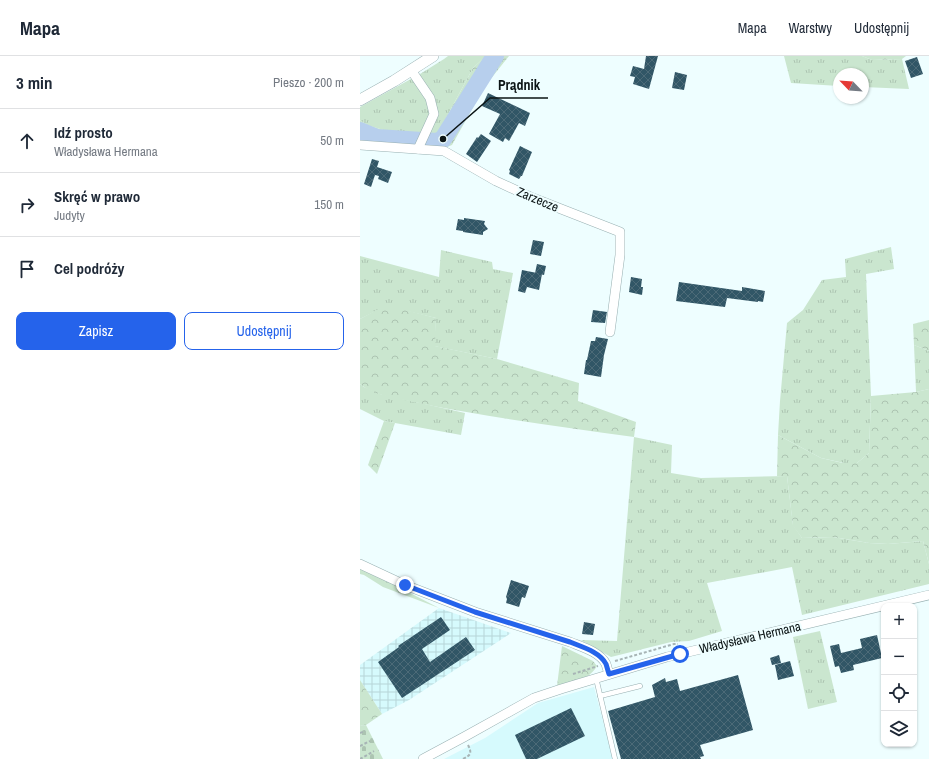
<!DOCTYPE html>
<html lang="pl">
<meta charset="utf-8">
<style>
:root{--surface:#fff;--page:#f2f2f3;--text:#1f2937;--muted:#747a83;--line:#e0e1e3;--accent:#2563eb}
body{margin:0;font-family:"Archivo Narrow",sans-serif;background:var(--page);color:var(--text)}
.controls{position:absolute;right:12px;bottom:12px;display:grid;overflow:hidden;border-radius:8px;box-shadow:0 1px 3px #0004}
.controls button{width:36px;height:36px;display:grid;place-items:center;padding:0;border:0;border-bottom:1px solid var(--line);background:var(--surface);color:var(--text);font:20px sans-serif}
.compass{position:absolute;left:473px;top:12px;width:36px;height:36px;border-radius:50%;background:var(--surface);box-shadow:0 1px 3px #0004;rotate:295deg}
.stop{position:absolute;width:12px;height:12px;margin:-9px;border:3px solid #2563eb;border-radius:50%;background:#fff}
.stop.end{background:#2563eb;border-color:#fff;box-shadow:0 1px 4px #0008}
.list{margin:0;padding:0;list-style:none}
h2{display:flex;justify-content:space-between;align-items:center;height:52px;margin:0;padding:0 16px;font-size:17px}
h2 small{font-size:13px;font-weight:400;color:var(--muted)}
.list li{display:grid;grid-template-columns:26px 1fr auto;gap:12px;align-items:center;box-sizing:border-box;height:64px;padding:0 16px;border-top:1px solid var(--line)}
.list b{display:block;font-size:15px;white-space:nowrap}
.list p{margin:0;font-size:13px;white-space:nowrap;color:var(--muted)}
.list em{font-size:13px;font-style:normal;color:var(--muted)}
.actions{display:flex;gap:8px;padding:12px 16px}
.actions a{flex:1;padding:9px 0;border:1px solid var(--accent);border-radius:8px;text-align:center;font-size:14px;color:var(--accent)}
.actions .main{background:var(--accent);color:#fff}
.icon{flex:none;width:22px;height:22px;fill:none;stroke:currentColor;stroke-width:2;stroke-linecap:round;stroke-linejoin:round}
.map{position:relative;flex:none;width:569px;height:703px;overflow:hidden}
header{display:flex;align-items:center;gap:24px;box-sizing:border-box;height:56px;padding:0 20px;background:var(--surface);border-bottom:1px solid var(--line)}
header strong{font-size:19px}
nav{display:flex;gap:22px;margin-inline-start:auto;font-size:14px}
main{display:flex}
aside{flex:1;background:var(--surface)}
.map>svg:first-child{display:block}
.built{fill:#d6fafd}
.industrial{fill:url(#industrial-grid)}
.grass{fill:url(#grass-tufts)}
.forest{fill:url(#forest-crowns)}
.cemetery{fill:url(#cemetery-stones)}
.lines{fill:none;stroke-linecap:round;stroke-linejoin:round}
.river{stroke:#b7cfed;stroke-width:18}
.building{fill:url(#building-cross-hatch)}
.service-casing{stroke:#98b0b2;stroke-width:5.5}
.minor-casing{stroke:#98b0b2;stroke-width:10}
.tertiary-casing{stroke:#98b0b2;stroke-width:12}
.path{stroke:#a7b4b5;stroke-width:2;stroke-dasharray:3 2;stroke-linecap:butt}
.service{stroke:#fff;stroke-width:4.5}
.minor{stroke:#fff;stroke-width:9}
.tertiary{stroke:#fff;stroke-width:11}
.route{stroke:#2563eb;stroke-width:5}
.labels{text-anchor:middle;stroke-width:4;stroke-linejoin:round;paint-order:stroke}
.street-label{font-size:13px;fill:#0b1415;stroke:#eefeff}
.leader{fill:none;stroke:#0b1415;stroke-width:1.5}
.callout-dot{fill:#0b1415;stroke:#eefeff;stroke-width:1.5}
.callout-label{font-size:14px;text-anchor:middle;font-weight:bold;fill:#0b1415;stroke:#eefeff;stroke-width:4;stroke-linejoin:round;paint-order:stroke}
</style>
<header>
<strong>Mapa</strong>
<nav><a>Mapa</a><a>Warstwy</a><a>Udostępnij</a></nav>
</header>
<main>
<aside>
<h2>3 min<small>Pieszo · 200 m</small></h2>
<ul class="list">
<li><svg class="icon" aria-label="ahead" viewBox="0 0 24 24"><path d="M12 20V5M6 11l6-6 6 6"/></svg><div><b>Idź prosto</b><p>Władysława Hermana</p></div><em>50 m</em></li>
<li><svg class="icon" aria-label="right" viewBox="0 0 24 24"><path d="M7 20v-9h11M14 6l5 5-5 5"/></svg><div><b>Skręć w prawo</b><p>Judyty</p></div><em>150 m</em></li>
<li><svg class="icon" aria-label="arrive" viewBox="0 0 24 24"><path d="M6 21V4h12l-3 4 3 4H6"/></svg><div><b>Cel podróży</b></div></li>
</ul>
<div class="actions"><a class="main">Zapisz</a><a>Udostępnij</a></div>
</aside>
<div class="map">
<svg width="569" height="703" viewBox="0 0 569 703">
<defs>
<pattern id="industrial-grid" width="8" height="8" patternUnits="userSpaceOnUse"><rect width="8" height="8" fill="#d6fafd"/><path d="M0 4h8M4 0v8" fill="none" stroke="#b6d5d8"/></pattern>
<pattern id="grass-tufts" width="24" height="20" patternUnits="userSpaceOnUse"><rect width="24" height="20" fill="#cae6cf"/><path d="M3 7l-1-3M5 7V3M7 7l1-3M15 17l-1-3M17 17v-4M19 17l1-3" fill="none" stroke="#acc4b1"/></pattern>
<pattern id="forest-crowns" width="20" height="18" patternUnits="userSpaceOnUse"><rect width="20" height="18" fill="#cae6cf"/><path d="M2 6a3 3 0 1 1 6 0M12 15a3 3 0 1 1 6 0" fill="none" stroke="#acc4b1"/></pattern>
<pattern id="cemetery-stones" width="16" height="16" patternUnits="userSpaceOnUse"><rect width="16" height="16" fill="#cae6cf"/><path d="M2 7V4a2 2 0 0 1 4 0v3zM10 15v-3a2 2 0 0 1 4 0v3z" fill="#acc4b1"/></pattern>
<pattern id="building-cross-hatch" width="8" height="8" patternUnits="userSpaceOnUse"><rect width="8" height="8" fill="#315666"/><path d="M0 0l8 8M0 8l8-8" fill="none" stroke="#4c6a77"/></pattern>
</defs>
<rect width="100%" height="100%" fill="#eefeff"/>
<path class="built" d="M234,631l19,72h-169l41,-21 53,-35z"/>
<path class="industrial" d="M79,552l72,25 -102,67 -27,14 -22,-34v-15z"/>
<g class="grass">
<path d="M88,0h38l-13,12 -35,65h-45l-26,-8 -7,-5v-13l60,-33 24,-15z"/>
<path d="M424,0h78l10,4 30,-1 7,30 -46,-2v-13h-24v12l-48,-3z"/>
<path d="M531,191l3,22 -28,5 5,122 -2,57 -12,10h-13l-23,-5 -43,-23 2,-34 7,-78 16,-13 19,-30 24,-3 -1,-18z"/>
<path d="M81,194l51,12 1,7 20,4 -16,86 -63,-13 2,-28 -50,-12 -26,13v-63l79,21z"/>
<path d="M554,289l15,6v38l-13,3z"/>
<path d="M0,328l4,3 16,7 85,19 -4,22 -77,-14 -24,-12z"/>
<path d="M274,381l38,8 -1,28 30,5 86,-2 6,49 9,13 31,-1 36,6 19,1 35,-3 6,23v20l-127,31 -10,-48 -85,16 15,48 -33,10 -18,1 -60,15 -30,-17 36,1z"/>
<path d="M0,512l4,1 75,39 -56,-21 -19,-12 -4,-1z"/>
<path d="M460,575l17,71 -29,7 -15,-72z"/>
</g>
<g class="forest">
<path d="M126,0h23l-24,30 -33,59 -7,3 -85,-5v-23l7,5 26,8h45l35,-65z"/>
<path d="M502,0h44l-4,3 -30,1z"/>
<path d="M26,249l50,13 -1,28 62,13 82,24 -1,18 58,21 -2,15c-70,-10 -141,-19 -211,-33 -20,-5 -47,-7 -63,-20v-65z"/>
<path d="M569,264v31l-15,-6 -1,-21z"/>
<path d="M569,333v175l-6,-23 -35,3 -19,-1 -36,-6 -31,1 -9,-12 -6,-50h-10l1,-41 43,23 22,5h14l12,-10 2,-57 45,-4z"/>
<path d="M24,365l11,2 -18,51 -9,-9z"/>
<path d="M202,590l31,15 4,5c-9,15 -24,16 -40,20z"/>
<path d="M0,624l22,34 -16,11 -6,1z"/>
</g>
<path class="cemetery" d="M6,669l17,34h-23v-33z"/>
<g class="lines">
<path class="river" d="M0,75l17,7 60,4 6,-3 52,-83"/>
</g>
<g class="building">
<path d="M286,0h12l-9,33 -16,-5 2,-7 -5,-1 3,-10 11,3z"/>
<path d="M557,1l6,17 -12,4 -6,-17z"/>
<path d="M315,16l12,3 -3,15 -12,-2z"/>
<path d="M128,37l42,20 -5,13 -6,-3 -10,18 -4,-3 -2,4 -14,-8 11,-20 -18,-8z"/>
<path d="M121,78l10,7 -14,21 -11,-8 11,-17 1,1z"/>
<path d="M160,90l12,6 -10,24h-1l-2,3 -10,-5 1,-3 -1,-1z"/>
<path d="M12,103l7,2 -2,6 15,5 -4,11 -10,-4 1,-3 -4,-1 -4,12 -7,-3z"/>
<path d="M104,162l21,3 -1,3 4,5 -5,3v3l-20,-3v-1l-7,-1 2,-11 6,1z"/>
<path d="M173,184l11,2 -3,14 -11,-2z"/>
<path d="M177,208l9,2 -2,9 -9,-2z"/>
<path d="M162,214l20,4 -3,16 -12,-3 -2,6 -7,-2z"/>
<path d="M271,221l11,2 -1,8h2l-1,8 -13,-3z"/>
<path d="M319,226l63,9v-4l23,4 -2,11 -5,-1v1l-31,-4 -2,9 -49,-6z"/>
<path d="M233,254l14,2 -2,11 -14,-1z"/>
<path d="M236,281l12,2 -4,16 -3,22 -17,-3 2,-14h1l4,-19h4z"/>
<path d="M151,524l18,6 -4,12 -3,-1 -3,10 -13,-4 1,-4 -1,-2z"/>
<path d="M81,561l9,13 -28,19 8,13 36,-25 9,13 -73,48 -24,-36 21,-15 -1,-1z"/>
<path d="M224,566l11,2 -2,11 -11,-1z"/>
<path d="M517,579l5,23 -29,7 1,5 -13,3 -2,-7 -4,1 -5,-21 9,-2 2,9 21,-5 -2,-9z"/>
<path d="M419,599l2,8 -9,2 -2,-7z"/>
<path d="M430,605l4,15 -16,4 -3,-15z"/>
<path d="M378,619l15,55 -53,15 4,11 -4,1 1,2h-80l-13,-48 47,-14 -3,-12 13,-7 1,4 11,-3 3,12z"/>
<path d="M211,652l14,28 -48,23h-11l-11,-24z"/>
</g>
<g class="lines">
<defs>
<g id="service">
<path d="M236,622l19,81"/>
<path d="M240,640l40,-10"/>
</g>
<g id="minor">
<path d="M51,14l19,28 4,16 -16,35"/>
<path d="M0,89l84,6 52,30 37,17 87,34v23l-10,77"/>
<path d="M0,508l45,21 70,27 95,30c12,5 30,10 36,22 1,3 2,7 3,10"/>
<path d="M63,703l41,-22 70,-39 27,-9 106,-32 262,-62"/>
</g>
<path id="tertiary" d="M0,44l34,-19 39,-25"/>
</defs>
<use href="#service" class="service-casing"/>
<use href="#minor" class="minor-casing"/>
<use href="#tertiary" class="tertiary-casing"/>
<g class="path">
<path d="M255,605l59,-17h4"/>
<path d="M213,618l25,-8"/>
<path d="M0,677l5,-2"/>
<path d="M0,690l10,-5"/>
<path d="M0,703l14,-8"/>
<path d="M103,703c8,-4 9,-6 5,-14"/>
</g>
<use href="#service" class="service"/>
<use href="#minor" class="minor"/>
<use href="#tertiary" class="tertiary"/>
</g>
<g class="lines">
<path class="route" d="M45,529l70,27 95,30c12,5 30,10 36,22 1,3 2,7 3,10l71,-20"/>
</g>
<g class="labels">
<g class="street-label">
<text transform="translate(178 143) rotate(23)" y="5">Zarzecze</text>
<text transform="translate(390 581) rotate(-13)" y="5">Władysława Hermana</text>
</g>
</g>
<path class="leader" d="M83 83L130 42H188"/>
<circle class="callout-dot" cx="83" cy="83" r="4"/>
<g class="callout-label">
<text x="159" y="34">Prądnik</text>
</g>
</svg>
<div class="controls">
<button>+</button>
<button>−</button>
<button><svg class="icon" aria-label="locate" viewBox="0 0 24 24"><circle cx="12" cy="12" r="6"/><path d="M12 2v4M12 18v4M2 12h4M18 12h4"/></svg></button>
<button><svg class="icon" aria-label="layers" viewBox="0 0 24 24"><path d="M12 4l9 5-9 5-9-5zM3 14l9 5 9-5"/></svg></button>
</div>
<svg class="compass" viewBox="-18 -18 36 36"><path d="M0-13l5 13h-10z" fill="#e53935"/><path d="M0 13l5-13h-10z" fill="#747a83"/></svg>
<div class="stop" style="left:320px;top:598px"></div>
<div class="stop end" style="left:45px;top:529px"></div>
</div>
</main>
